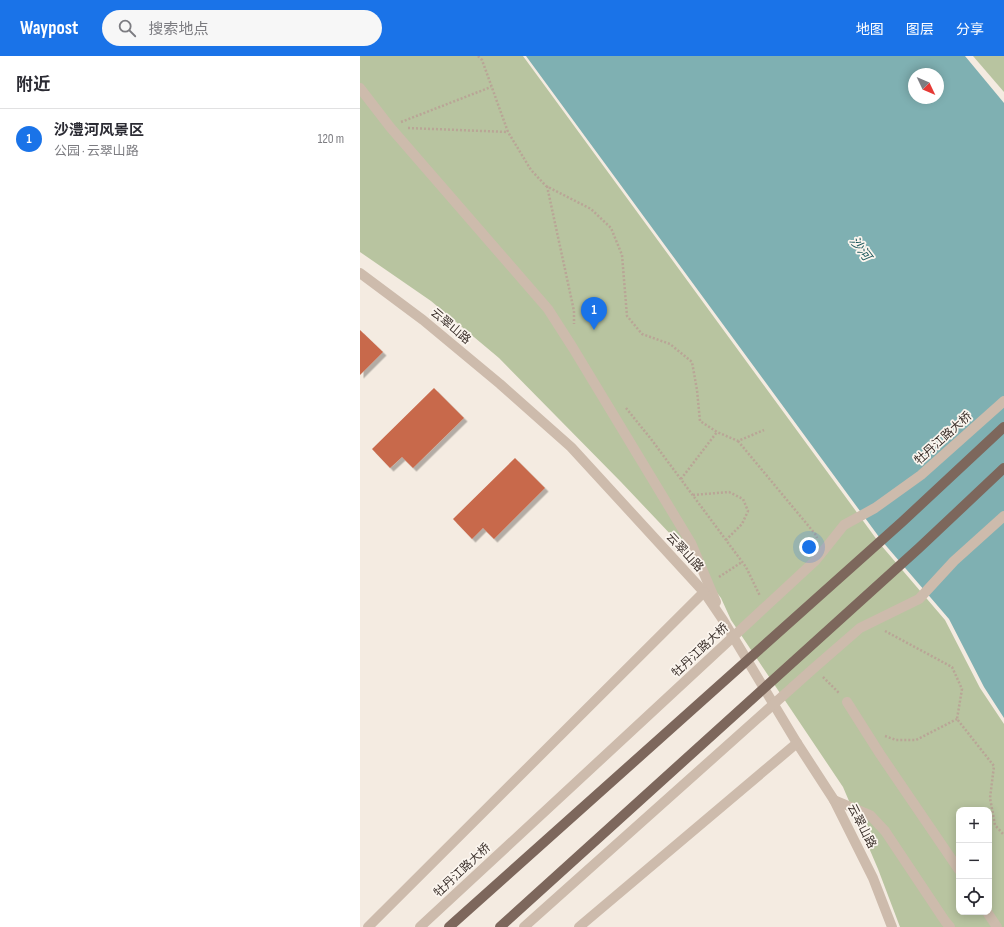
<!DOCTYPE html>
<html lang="zh">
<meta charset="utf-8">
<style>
:root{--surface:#fff;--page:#f7f7f7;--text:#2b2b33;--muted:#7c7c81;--line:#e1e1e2;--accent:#1a73e8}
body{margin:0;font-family:"Sofia Sans Condensed","Noto Sans SC",sans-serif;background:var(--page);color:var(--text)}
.controls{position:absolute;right:12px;bottom:12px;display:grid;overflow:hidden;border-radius:8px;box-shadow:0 2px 10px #0003}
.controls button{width:36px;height:36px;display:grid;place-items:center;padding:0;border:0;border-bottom:1px solid var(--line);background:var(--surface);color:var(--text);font:20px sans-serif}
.compass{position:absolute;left:548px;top:12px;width:36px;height:36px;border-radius:50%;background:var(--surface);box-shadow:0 2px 10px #0003;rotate:134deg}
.you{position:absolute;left:449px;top:491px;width:14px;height:14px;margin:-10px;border:3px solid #fff;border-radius:50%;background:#1a73e8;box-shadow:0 0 0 6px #1a73e833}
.badge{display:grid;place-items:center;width:26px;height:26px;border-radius:50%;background:var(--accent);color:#fff;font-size:13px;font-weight:700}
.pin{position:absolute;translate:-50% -33px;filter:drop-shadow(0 1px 2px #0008)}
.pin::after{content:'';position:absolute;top:21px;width:14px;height:12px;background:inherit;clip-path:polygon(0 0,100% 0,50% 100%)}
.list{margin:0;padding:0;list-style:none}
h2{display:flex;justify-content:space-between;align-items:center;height:52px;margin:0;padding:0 16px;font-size:17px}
h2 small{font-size:13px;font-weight:400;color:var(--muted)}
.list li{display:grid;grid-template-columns:26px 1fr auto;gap:12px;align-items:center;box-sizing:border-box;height:60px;padding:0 16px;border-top:1px solid var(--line)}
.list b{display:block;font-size:15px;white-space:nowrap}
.list p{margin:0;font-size:13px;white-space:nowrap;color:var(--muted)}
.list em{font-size:13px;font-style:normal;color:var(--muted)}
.icon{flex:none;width:22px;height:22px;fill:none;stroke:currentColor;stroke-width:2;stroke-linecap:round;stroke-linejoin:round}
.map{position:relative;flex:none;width:644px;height:871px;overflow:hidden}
header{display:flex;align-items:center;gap:24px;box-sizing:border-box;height:56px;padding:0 20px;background:var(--accent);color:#fff}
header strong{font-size:19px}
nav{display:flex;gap:22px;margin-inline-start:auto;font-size:14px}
.search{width:280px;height:36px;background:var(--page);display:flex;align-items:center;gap:10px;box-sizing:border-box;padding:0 14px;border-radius:22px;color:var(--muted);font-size:15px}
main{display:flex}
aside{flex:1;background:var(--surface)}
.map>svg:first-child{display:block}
.green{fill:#b8c4a0;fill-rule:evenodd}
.water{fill:#7fb0b2;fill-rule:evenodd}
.building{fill:#c8694b;filter:url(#shadow)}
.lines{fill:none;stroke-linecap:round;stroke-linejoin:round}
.path{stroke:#b9a596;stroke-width:2.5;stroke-dasharray:2 2;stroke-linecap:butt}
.minor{stroke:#cdbbac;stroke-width:10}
.major{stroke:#7d675c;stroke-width:10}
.labels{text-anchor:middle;stroke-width:3.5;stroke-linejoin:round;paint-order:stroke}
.street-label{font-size:12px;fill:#3b302b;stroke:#fbf5ee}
.water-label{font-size:13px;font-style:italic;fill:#1f5a5e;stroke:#fbf5ee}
</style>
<header>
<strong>Waypost</strong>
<div class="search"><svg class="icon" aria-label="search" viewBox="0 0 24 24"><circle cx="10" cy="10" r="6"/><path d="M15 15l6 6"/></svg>搜索地点</div>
<nav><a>地图</a><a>图层</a><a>分享</a></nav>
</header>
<main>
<aside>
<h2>附近<small></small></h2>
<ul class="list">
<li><span class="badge">1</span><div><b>沙澧河风景区</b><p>公园 · 云翠山路</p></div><em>120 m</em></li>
</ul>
</aside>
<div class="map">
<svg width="644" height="871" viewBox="0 0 644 871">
<defs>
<filter id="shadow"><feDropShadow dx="3.5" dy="3.5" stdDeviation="0" flood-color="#0004"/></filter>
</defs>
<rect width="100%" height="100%" fill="#f4ebe1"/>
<g class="green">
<path d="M0,0h163l357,488 65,76 35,68 24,36v203h-104l-22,-58 -35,-82 -112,-167 -10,-22 -46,-59 -54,-57 -122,-124 -68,-57 -71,-49zM599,754h30v102h-30z"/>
<path d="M613,0h31v36z"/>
</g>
<path class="water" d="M166,0h439l39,47v615l-20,-31 -35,-68 -67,-78zM554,18h24v24h-24z"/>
<g class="building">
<path d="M0,274l23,22 -23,23z"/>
<path d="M74,332l30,30 -51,50 -11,-11 -12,11 -18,-19z"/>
<path d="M155,402l30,30 -51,51 -11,-11 -11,11 -19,-20z"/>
</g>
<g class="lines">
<g class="path">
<path d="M118,0l4,4 26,72 23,38 15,16 45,23 20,19 11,27 5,61 15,18 28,10 22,18 5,28 3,31 17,11 21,9 26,-11"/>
<path d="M41,66l90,-35"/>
<path d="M48,72l100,4"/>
<path d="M187,130l27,125v13"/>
<path d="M266,352l25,31 95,128 14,29"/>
<path d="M378,385l78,94 1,3"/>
<path d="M321,423l36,-47"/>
<path d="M333,439l36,-3 14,7 5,12 -6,13 -16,16"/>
<path d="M359,521l23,-15"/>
<path d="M525,575l67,36 10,22 -5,30 37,47 -4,32 5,27 9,10"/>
<path d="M463,621l16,16"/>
<path d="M525,680l11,4h20l41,-21"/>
</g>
<g class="minor">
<path d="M0,32l30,39 158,182 25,39 118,195 25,59"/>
<path d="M0,217l63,47 77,64 71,63 133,145 19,28 74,123 37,57 39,78 19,49"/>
<path d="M487,646l33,52 79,116"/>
<path d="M474,744l36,15 15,16 60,90 5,6"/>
<path d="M627,856l10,15"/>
<path d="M8,871l336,-335"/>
<path d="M60,871l396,-367 28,-35 31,-17 46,-33 83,-74"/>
<path d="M164,871l290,-259 46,-40 59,-29 35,-38 50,-45"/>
<path d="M219,871l218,-184"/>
</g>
<g class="major">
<path d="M89,871l453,-405 102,-95"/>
<path d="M140,871l419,-379 85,-80"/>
</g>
</g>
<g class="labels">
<g class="street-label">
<text transform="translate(91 270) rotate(40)" y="4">云翠山路</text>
<text transform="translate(583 382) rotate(-42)" y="4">牡丹江路大桥</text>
<text transform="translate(325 496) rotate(47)" y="4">云翠山路</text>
<text transform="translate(340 594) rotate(-43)" y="4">牡丹江路大桥</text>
<text transform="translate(502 770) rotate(63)" y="4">云翠山路</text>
<text transform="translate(102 814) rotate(-43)" y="4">牡丹江路大桥</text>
</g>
<g class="water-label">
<text transform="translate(501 192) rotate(53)" y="5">沙河</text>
</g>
</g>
</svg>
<div class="controls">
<button>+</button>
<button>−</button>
<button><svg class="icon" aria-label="locate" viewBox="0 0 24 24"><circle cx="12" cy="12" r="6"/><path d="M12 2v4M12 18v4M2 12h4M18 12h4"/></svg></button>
</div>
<svg class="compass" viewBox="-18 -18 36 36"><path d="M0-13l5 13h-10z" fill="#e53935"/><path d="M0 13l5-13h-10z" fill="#7c7c81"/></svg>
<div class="you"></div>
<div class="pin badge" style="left:234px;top:274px">1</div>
</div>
</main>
